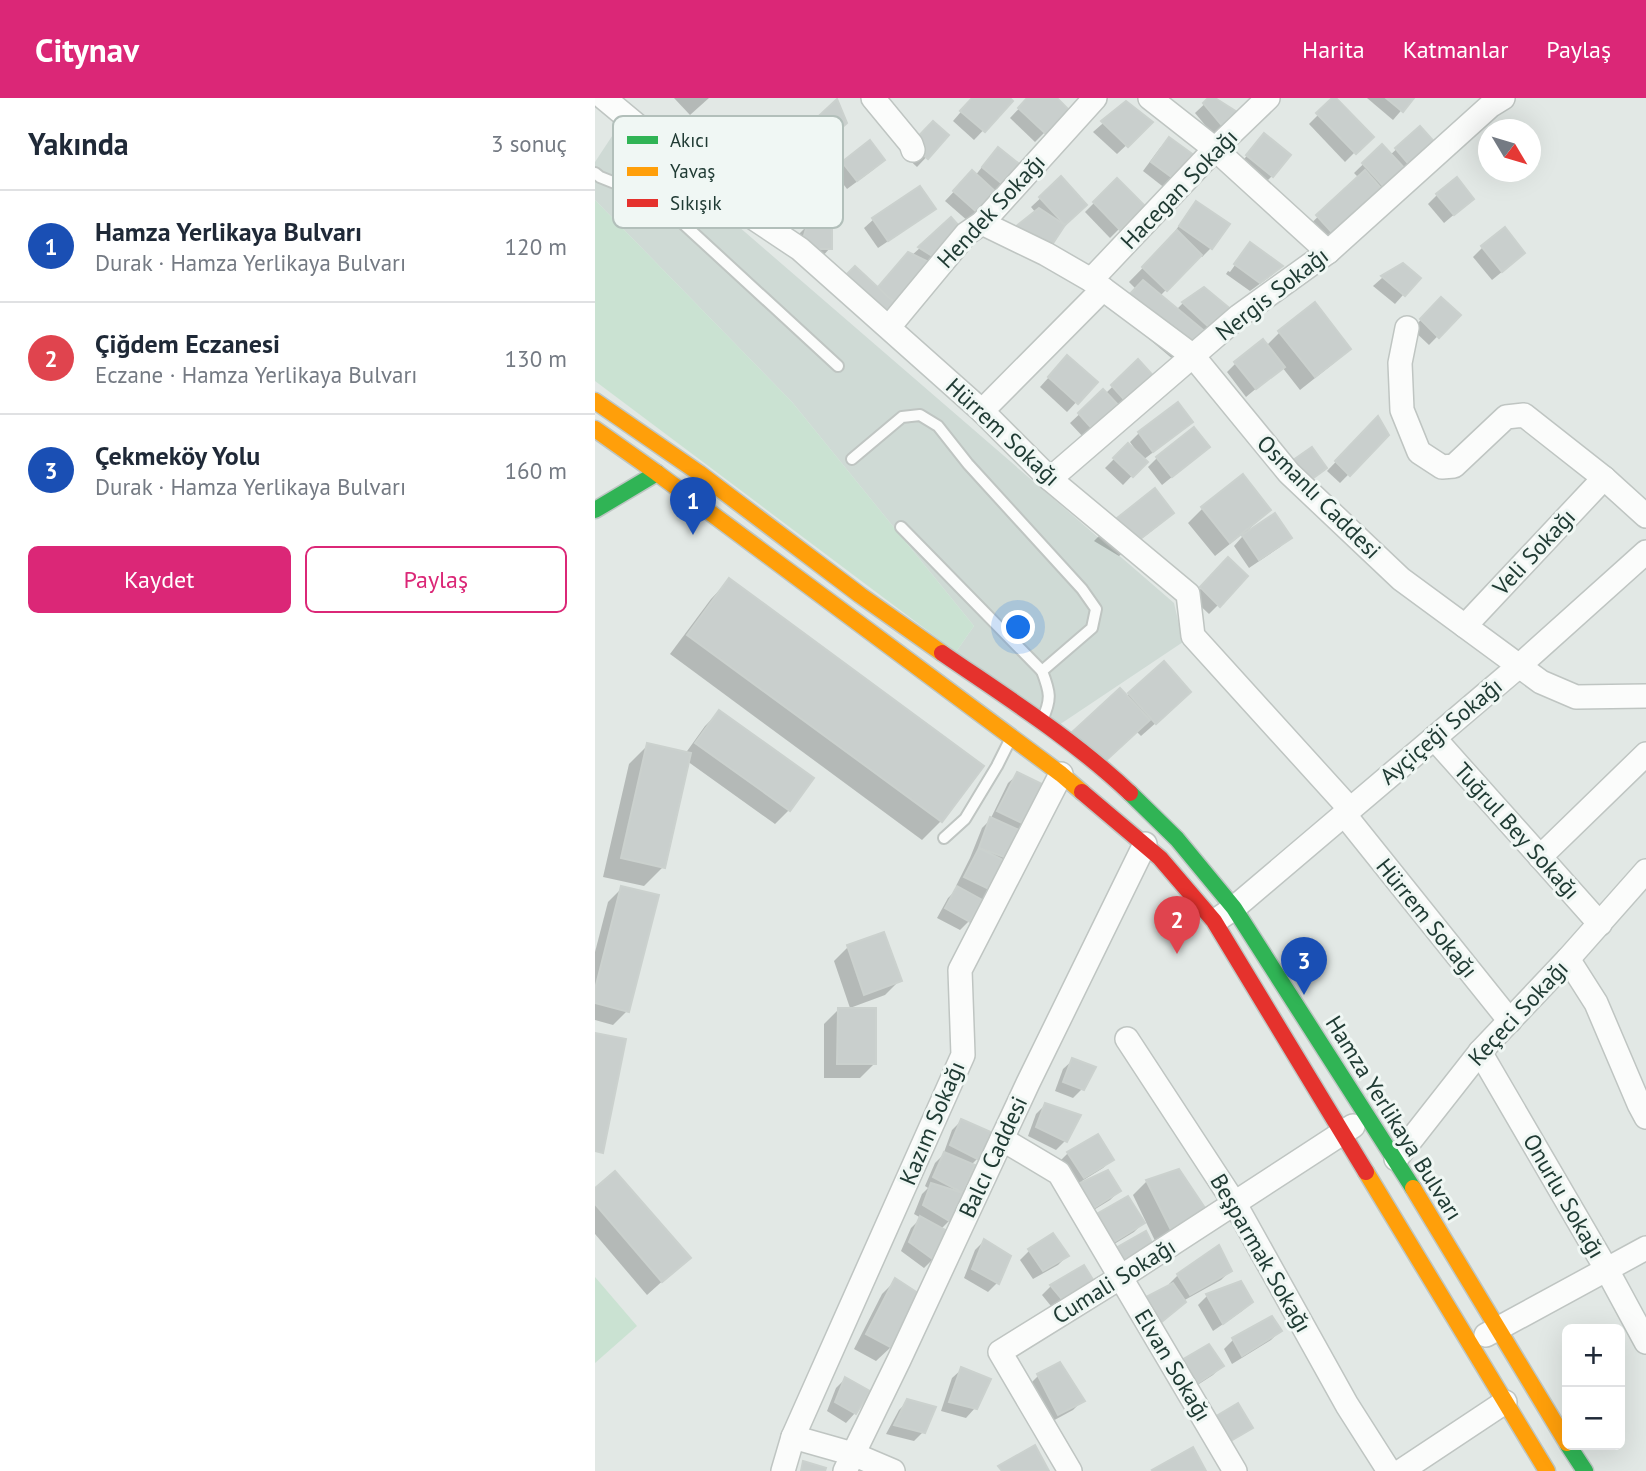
<!DOCTYPE html>
<html lang="tr">
<meta charset="utf-8">
<style>
:root{--surface:#fff;--page:#f2f2f3;--text:#1f2937;--muted:#747a83;--line:#e0e1e3;--accent:#db2777}
body{margin:0;font-family:"PT Sans",sans-serif;background:var(--page);color:var(--text)}
.controls{position:absolute;right:21px;bottom:21px;display:grid;overflow:hidden;border-radius:10px;box-shadow:0 7px 28px #0002}
.controls button{width:63px;height:63px;display:grid;place-items:center;padding:0;border:0;border-bottom:2px solid var(--line);background:var(--surface);color:var(--text);font:35px sans-serif}
.compass{position:absolute;left:883px;top:21px;width:63px;height:63px;border-radius:50%;background:var(--surface);box-shadow:0 7px 28px #0002;rotate:128deg}
.you{position:absolute;left:424px;top:530px;width:24px;height:24px;margin:-18px;border:5px solid #fff;border-radius:50%;background:#1a73e8;box-shadow:0 0 0 10px #1a73e833}
.badge{display:grid;place-items:center;width:46px;height:46px;border-radius:50%;background:var(--accent);color:#fff;font-size:23px;font-weight:700}
.pin{position:absolute;translate:-50% -58px;filter:drop-shadow(0 2px 4px #0008)}
.pin::after{content:'';position:absolute;top:37px;width:24px;height:21px;background:inherit;clip-path:polygon(0 0,100% 0,50% 100%)}
.list{margin:0;padding:0;list-style:none}
h2{display:flex;justify-content:space-between;align-items:center;height:91px;margin:0;padding:0 28px;font-size:30px}
h2 small{font-size:23px;font-weight:400;color:var(--muted)}
.list li{display:grid;grid-template-columns:46px 1fr auto;gap:21px;align-items:center;box-sizing:border-box;height:112px;padding:0 28px;border-top:2px solid var(--line)}
.list b{display:block;font-size:26px;white-space:nowrap}
.list p{margin:0;font-size:23px;white-space:nowrap;color:var(--muted)}
.list em{font-size:23px;font-style:normal;color:var(--muted)}
.actions{display:flex;gap:14px;padding:21px 28px}
.actions a{flex:1;padding:16px 0;border:2px solid var(--accent);border-radius:10px;text-align:center;font-size:24px;color:var(--accent)}
.actions .main{background:var(--accent);color:#fff}
.map{position:relative;flex:none;width:1051px;height:1373px;overflow:hidden}
header{display:flex;align-items:center;gap:42px;box-sizing:border-box;height:98px;padding:0 35px;background:var(--accent);color:#fff}
header strong{font-size:33px}
nav{display:flex;gap:38px;margin-inline-start:auto;font-size:24px}
main{display:flex}
aside{flex:1;background:var(--surface)}
.map>svg:first-child{display:block}
.built{fill:#cfdad5}
.green{fill:#cae2d2}
.shadow{fill:#0003}
.building{fill:#c9cfcd;stroke:#cbd1ce;stroke-width:2}
.lines{fill:none;stroke-linecap:round;stroke-linejoin:round}
.lane-casing{stroke:#bfc5c2;stroke-width:14}
.street-casing{stroke:#bfc5c2;stroke-width:26}
.fast-casing{stroke:#bec6c3;stroke-width:19}
.slow-casing{stroke:#bec6c3;stroke-width:19}
.jam-casing{stroke:#bec6c3;stroke-width:19}
.lane{stroke:#fbfcfb;stroke-width:10}
.street{stroke:#fbfcfb;stroke-width:23}
.fast{stroke:#30b455;stroke-width:16}
.slow{stroke:#ff9f0a;stroke-width:16}
.jam{stroke:#e5322d;stroke-width:16}
.labels{text-anchor:middle;stroke-width:6;stroke-linejoin:round;paint-order:stroke}
.street-label{font-size:23px;fill:#203b34;stroke:#f0f7f4}
.key{fill:#f0f7f4;stroke:#b2bfba;stroke-width:2}
.key-label{font-size:19px;fill:#203b34}
</style>
<header>
<strong>Citynav</strong>
<nav><a>Harita</a><a>Katmanlar</a><a>Paylaş</a></nav>
</header>
<main>
<aside>
<h2>Yakında<small>3 sonuç</small></h2>
<ul class="list">
<li><span class="badge" style="background:#1a4fb4">1</span><div><b>Hamza Yerlikaya Bulvarı</b><p>Durak · Hamza Yerlikaya Bulvarı</p></div><em>120 m</em></li>
<li><span class="badge" style="background:#e0444e">2</span><div><b>Çiğdem Eczanesi</b><p>Eczane · Hamza Yerlikaya Bulvarı</p></div><em>130 m</em></li>
<li><span class="badge" style="background:#1a4fb4">3</span><div><b>Çekmeköy Yolu</b><p>Durak · Hamza Yerlikaya Bulvarı</p></div><em>160 m</em></li>
</ul>
<div class="actions"><a class="main">Kaydet</a><a>Paylaş</a></div>
</aside>
<div class="map">
<svg width="1051" height="1373" viewBox="0 0 1051 1373">
<rect width="100%" height="100%" fill="#e2e8e5"/>
<path class="built" d="M25,26l554,479 9,39 -130,87 -97,-77 18,-26 -182,-224 -197,-202v-38z"/>
<g class="green">
<path d="M0,102l197,202 182,224 -18,26 -361,-271z"/>
<path d="M0,1179l42,49 -42,37z"/>
</g>
<g class="shadow">
<path d="M79,0h35l-19,17z"/>
<path d="M378,0h34l4,3 -37,39 -21,-19z"/>
<path d="M434,0h25l13,12 -32,32 -25,-24z"/>
<path d="M616,0l28,17 -24,22 -20,-24z"/>
<path d="M772,0h45l-19,22z"/>
<path d="M739,1l37,37 -26,26 -36,-38z"/>
<path d="M241,4v30l-23,21 -14,-16z"/>
<path d="M531,5l25,19 -34,32 -24,-22z"/>
<path d="M825,30l15,17 -111,107 -20,-22 55,-52 -5,-5 28,-27 8,9z"/>
<path d="M352,37l-30,32 -13,-12z"/>
<path d="M575,41l23,17 -27,33 -23,-18 17,-23z"/>
<path d="M661,47l16,31 -9,9 -24,-20z"/>
<path d="M394,60l31,10 -51,54 -24,-21 18,-19 12,-6z"/>
<path d="M288,62l-9,9 -27,20 -13,-17 9,-9z"/>
<path d="M466,81l23,25 -21,21 -19,28 -9,9 -32,-21 33,-28 -5,-6z"/>
<path d="M522,82l25,26 -32,32 -25,-26z"/>
<path d="M842,97l26,12 -19,16 -16,-19z"/>
<path d="M602,105l14,45 -9,9 -2,-2 -40,41 16,14 7,-7 21,-14 33,27 -62,45 -59,-50 20,-22 -7,-7 44,-45 -1,-1 16,-24z"/>
<path d="M338,110l-9,9 -46,31 -14,-20 10,-9z"/>
<path d="M356,122l12,14 -79,82 -7,-27 22,-25 12,-8z"/>
<path d="M214,126l21,24 -9,10 -29,-1 8,-24z"/>
<path d="M655,146l31,22 -9,9 -22,16 -24,-17 2,-3 2,1 15,-21h-2z"/>
<path d="M887,150l32,14 -22,18 -19,-23z"/>
<path d="M808,167l15,13 -23,26 -22,-18 9,-8z"/>
<path d="M846,201l17,16 -29,30 -17,-16z"/>
<path d="M685,234l68,17 -14,14 -34,27 -18,-23 -36,30 -19,-25 9,-9 30,-17z"/>
<path d="M543,264l17,18 -69,60 -16,-17 33,-31 2,2z"/>
<path d="M464,268l36,16 -28,30 -27,-25z"/>
<path d="M782,321l10,16 -47,48 -13,-12z"/>
<path d="M596,324l-10,9 -38,29 2,2 -22,23 -18,-17 23,-23 10,8 -8,-11 9,-9z"/>
<path d="M603,358l-36,29 -14,-18 9,-9z"/>
<path d="M647,379l27,33 -21,20 1,2 40,5 -9,10 -31,21 -15,-22 8,-9 -1,-2 -26,21 -27,-33 14,-14z"/>
<path d="M577,415l-14,13 -39,30 -25,-15 14,-14z"/>
<path d="M633,462l18,17 -37,37 -17,-16z"/>
<path d="M134,482l212,241 -19,19 -252,-186 41,-55z"/>
<path d="M568,566l12,42 -34,30 -5,-5 -10,-34z"/>
<path d="M124,614l70,98 -14,14 -88,-63 -24,106 -19,19 -41,-9 26,-113 19,-19 37,9 20,-28z"/>
<path d="M423,676l27,14 -61,112 -3,-1 -12,22 -9,9 -23,-12 11,-20 11,-11 -3,-1 14,-28 12,-30 8,-8 18,-37z"/>
<path d="M27,790l5,123 -14,14 -18,-5v-68l13,-50z"/>
<path d="M253,849l51,34 -14,14 -35,13 -16,-47z"/>
<path d="M243,912l36,54 -14,14h-36v-54z"/>
<path d="M478,962l9,29 -9,9 -18,-7 8,-22z"/>
<path d="M450,1007l20,36 -9,9 -28,-14 8,-22z"/>
<path d="M366,1023l16,38 -6,6 1,1 -23,55 -8,8 4,2 -12,28 -9,9 -23,-17 10,-23 10,-10 -7,-4 8,-20 6,-6 -3,-2 10,-23 8,-8 9,-25z"/>
<path d="M473,1055l44,6 -9,9 -21,13 2,2 35,8 -9,9 -26,16 -3,-33v-1l-7,3 -15,-23z"/>
<path d="M552,1083l58,30 -47,36 -25,-52z"/>
<path d="M0,1093l93,67 -41,37 -52,-61z"/>
<path d="M533,1100l15,25 -9,9 -33,20z"/>
<path d="M458,1137l14,21 -9,9 -25,14 -13,-19 9,-9z"/>
<path d="M389,1143l13,42 -9,9 -24,-14 11,-28z"/>
<path d="M623,1150l12,23 -9,9 -38,21 -9,10 -25,21 21,-46 -1,-2 9,-9z"/>
<path d="M301,1182l-5,67 -15,14 -22,-12 28,-55z"/>
<path d="M498,1185l-38,28 -13,-16 9,-9z"/>
<path d="M645,1185l11,19 -9,9 -29,20 -15,-26 9,-9z"/>
<path d="M676,1220l9,13 -9,9 -39,24 -8,-15 9,-9z"/>
<path d="M464,1267l24,35 -10,10 -24,13 -20,-38 9,-9z"/>
<path d="M627,1268l-9,9 -28,18 -11,-23z"/>
<path d="M367,1271l13,39 -9,10 -25,-7 11,-33z"/>
<path d="M250,1281l22,13 -12,21 -9,10 -19,-12 9,-23z"/>
<path d="M313,1303l15,31 -9,9 -28,-7 13,-24z"/>
</g>
<g class="building">
<path d="M377,0h38l3,3 -28,31 -25,-21z"/>
<path d="M432,0h30l12,12 -23,24 -28,-26z"/>
<path d="M613,0h7l27,17 -17,14 -22,-26z"/>
<path d="M737,0h4l38,39 -18,17 -40,-41z"/>
<path d="M791,0h28l-11,14z"/>
<path d="M242,1l10,24 -24,22 -16,-18z"/>
<path d="M531,3l27,21 -25,25 -27,-26z"/>
<path d="M338,23l16,14 -21,24 -17,-15z"/>
<path d="M825,28l17,19 -25,23 -17,-20z"/>
<path d="M669,35l27,22 -18,22 -27,-22z"/>
<path d="M574,39l26,19 -18,25 -26,-19z"/>
<path d="M275,42l15,20 -28,21 -15,-19z"/>
<path d="M787,46l25,27 -21,18 -24,-26z"/>
<path d="M403,49l25,20 -17,20 -24,-20z"/>
<path d="M377,72l25,23 -18,21 -26,-23z"/>
<path d="M770,72l23,26 -49,44 -23,-25z"/>
<path d="M466,78l26,29 -22,20 -26,-28z"/>
<path d="M862,79l17,22 -20,16 -18,-21z"/>
<path d="M522,80l28,28 -25,24 -27,-28z"/>
<path d="M325,88l16,23 -48,32 -16,-23z"/>
<path d="M601,103l34,23 -18,25 -33,-23z"/>
<path d="M444,110l26,17 -19,29 -36,-23z"/>
<path d="M356,119l15,17 -29,25 -19,-12z"/>
<path d="M213,124h24v27h-32z"/>
<path d="M910,129l20,26 -23,19 -21,-26z"/>
<path d="M582,132l25,25 -35,36 -25,-24z"/>
<path d="M655,144l33,24 -23,17 -26,-19z"/>
<path d="M313,154l23,11 -34,42 -19,-18z"/>
<path d="M808,165l18,15 -16,18 -24,-20z"/>
<path d="M260,168l42,39 -11,12 -43,-39z"/>
<path d="M548,182l66,55 -19,13 -62,-52z"/>
<path d="M609,189l35,29 -27,14 -30,-28z"/>
<path d="M846,199l20,18 -22,23 -19,-19z"/>
<path d="M720,204l36,47 -36,28 -37,-46z"/>
<path d="M668,241l22,28 -29,22 -22,-27z"/>
<path d="M472,257l31,27 -20,22 -30,-27z"/>
<path d="M543,261l19,21 -27,26 -19,-21z"/>
<path d="M508,291l19,20 -26,24 -18,-20z"/>
<path d="M583,304l15,20 -40,30 -15,-20z"/>
<path d="M783,318l11,19 -39,41 -15,-15z"/>
<path d="M599,329l16,20 -38,30 -16,-20z"/>
<path d="M533,345l20,19 -15,15 -20,-19z"/>
<path d="M717,349l15,21 -22,16 -16,-21z"/>
<path d="M648,376l28,36 -41,33 -29,-36z"/>
<path d="M560,390l19,25 -39,30 -28,-17z"/>
<path d="M680,415l17,25 -33,22 -17,-25z"/>
<path d="M633,459l20,19 -28,31 -20,-20z"/>
<path d="M134,480l255,188 -42,56 -255,-187z"/>
<path d="M569,563l27,31 -35,32 -28,-31z"/>
<path d="M525,590l30,32 -50,46 -30,-32z"/>
<path d="M124,612l95,68 -24,33 -95,-68z"/>
<path d="M52,645l44,10 -26,115 -44,-10z"/>
<path d="M422,674l31,15 -20,39 -31,-15z"/>
<path d="M395,719l38,17 -13,27 -36,-13z"/>
<path d="M384,750l30,15 -14,29 -31,-15z"/>
<path d="M26,788l38,9 -30,117 -34,-9v-14z"/>
<path d="M362,788l25,14 -12,22 -25,-14z"/>
<path d="M289,834l18,49 -38,14 -17,-50z"/>
<path d="M243,910h38v56h-39z"/>
<path d="M0,935l31,6 -23,114 -8,-2z"/>
<path d="M477,960l24,9 -12,23 -21,-8z"/>
<path d="M450,1005l36,12 -14,27 -31,-15z"/>
<path d="M366,1021l32,14 -14,27 -29,-15z"/>
<path d="M503,1036l16,26 -30,18 -17,-26z"/>
<path d="M349,1054l31,13 -12,28 -30,-16z"/>
<path d="M584,1071l28,42 -34,23 -27,-54z"/>
<path d="M513,1072l13,21 -27,17 -16,-24z"/>
<path d="M20,1073l76,87 -29,24 -67,-78v-16z"/>
<path d="M336,1085l32,10 -12,29 -28,-17z"/>
<path d="M533,1098l17,27 -34,21 -18,-28z"/>
<path d="M325,1118l27,15 -13,29 -25,-18z"/>
<path d="M551,1133l8,16 -29,18 -9,-17z"/>
<path d="M458,1135l16,23 -26,15 -15,-22z"/>
<path d="M389,1141l27,17 -12,28 -27,-15z"/>
<path d="M624,1147l13,26 -42,24 -13,-21z"/>
<path d="M489,1167l11,18 -30,20 -15,-18z"/>
<path d="M300,1180l26,17 -29,53 -26,-14z"/>
<path d="M646,1183l12,21 -30,22 -17,-30z"/>
<path d="M578,1185l13,19 -27,22 -17,-25z"/>
<path d="M677,1218l10,15 -40,25 -10,-18z"/>
<path d="M614,1246l15,22 -29,19 -13,-25z"/>
<path d="M465,1264l25,39 -27,14 -21,-41z"/>
<path d="M366,1269l30,12 -14,30 -28,-7z"/>
<path d="M250,1279l25,14 -14,23 -21,-12z"/>
<path d="M312,1301l29,8 -11,26 -31,-8z"/>
<path d="M643,1305l15,25 -24,14 -16,-24z"/>
<path d="M440,1347l14,26h-47l-4,-5z"/>
<path d="M598,1349l13,24h-53l-1,-1z"/>
<path d="M208,1363l23,7 -1,3h-24z"/>
</g>
<g class="lines">
<defs>
<g id="lane">
<path d="M0,75l5,4 30,12 33,16 175,161"/>
<path d="M257,361l50,-42 18,-2 18,11 30,38 114,125 14,20 -4,19 -50,43c8,21 10,28 0,49"/>
<path d="M306,429l141,144"/>
<path d="M349,740l21,-19 32,-53 13,-26"/>
</g>
<g id="street">
<path d="M9,0l124,103 72,48 182,162 68,68 138,115 5,42 157,173"/>
<path d="M278,0l38,46 2,6"/>
<path d="M555,0l65,51 113,103"/>
<path d="M387,125l64,31 45,26 102,76 96,117 112,106 140,103 35,15 70,-1"/>
<path d="M496,182l124,-131 53,-51"/>
<path d="M294,229l77,-93 16,-11 113,-125"/>
<path d="M812,230l-7,35 2,47 17,42 23,15 12,-1 52,-49 18,-2 80,63 42,38"/>
<path d="M387,313l121,-122"/>
<path d="M455,381l189,-163 89,-64 162,-146 13,-8"/>
<path d="M870,528l139,-148"/>
<path d="M839,640l166,186"/>
<path d="M749,716l166,207"/>
<path d="M945,759l106,-103"/>
<path d="M626,819l13,-9 285,-242 127,-114"/>
<path d="M973,861l28,44 43,101 7,13"/>
<path d="M532,941l108,165 112,201 42,66"/>
<path d="M885,954l127,218 39,72"/>
<path d="M407,1041l57,34 176,298"/>
<path d="M801,1061l84,-107 88,-93 78,-88"/>
<path d="M891,1237l160,-87"/>
<path d="M198,1339l60,17 40,17"/>
<path d="M188,1373l10,-34 170,-382 -3,-85 101,-196"/>
<path d="M250,1373l54,-111 129,-277 117,-239"/>
<path d="M475,1373l-70,-119 121,-75 232,-151"/>
<path d="M806,1373l104,-69"/>
</g>
<g id="fast">
<path d="M0,412l62,-37"/>
<path d="M535,695l47,46 57,69 179,280"/>
<path d="M973,1347l17,26"/>
</g>
<g id="slow">
<path d="M0,303l104,72 161,122 82,58"/>
<path d="M0,331l62,44 404,301 21,18"/>
<path d="M771,1074l181,299"/>
<path d="M818,1090l154,255"/>
</g>
<g id="jam">
<path d="M347,555c64,44 131,86 188,140"/>
<path d="M487,694l78,66 54,63 152,251"/>
</g>
</defs>
<use href="#lane" class="lane-casing"/>
<use href="#street" class="street-casing"/>
<use href="#fast" class="fast-casing"/>
<use href="#slow" class="slow-casing"/>
<use href="#jam" class="jam-casing"/>
<use href="#lane" class="lane"/>
<use href="#street" class="street"/>
<use href="#fast" class="fast"/>
<use href="#slow" class="slow"/>
<use href="#jam" class="jam"/>
</g>
<g class="labels">
<g class="street-label">
<text transform="translate(584 91) rotate(-46)" y="8">Hacegan Sokağı</text>
<text transform="translate(396 113) rotate(-47)" y="8">Hendek Sokağı</text>
<text transform="translate(677 196) rotate(-38)" y="8">Nergis Sokağı</text>
<text transform="translate(408 334) rotate(43)" y="8">Hürrem Sokağı</text>
<text transform="translate(724 399) rotate(45)" y="8">Osmanlı Caddesi</text>
<text transform="translate(939 454) rotate(-47)" y="8">Veli Sokağı</text>
<text transform="translate(846 633) rotate(-40)" y="8">Ayçiçeği Sokağı</text>
<text transform="translate(922 733) rotate(48)" y="8">Tuğrul Bey Sokağı</text>
<text transform="translate(832 820) rotate(51)" y="8">Hürrem Sokağı</text>
<text transform="translate(923 915) rotate(-47)" y="8">Keçeci Sokağı</text>
<text transform="translate(799 1020) rotate(58)" y="8">Hamza Yerlikaya Bulvarı</text>
<text transform="translate(337 1025) rotate(-67)" y="8">Kazım Sokağı</text>
<text transform="translate(398 1059) rotate(-65)" y="8">Balcı Caddesi</text>
<text transform="translate(969 1098) rotate(60)" y="8">Onurlu Sokağı</text>
<text transform="translate(666 1155) rotate(60)" y="8">Beşparmak Sokağı</text>
<text transform="translate(519 1183) rotate(-32)" y="8">Cumali Sokağı</text>
<text transform="translate(578 1267) rotate(59)" y="8">Elvan Sokağı</text>
</g>
</g>
<rect x="18" y="18" width="230" height="112" rx="10" class="key"/>
<rect x="32" y="38" width="31" height="8" fill="#30b455"/>
<rect x="32" y="69" width="31" height="9" fill="#ff9f0a"/>
<rect x="32" y="101" width="31" height="8" fill="#e5322d"/>
<g class="key-label">
<text x="75" y="49">Akıcı</text>
<text x="75" y="80">Yavaş</text>
<text x="75" y="112">Sıkışık</text>
</g>
</svg>
<div class="controls">
<button>+</button>
<button>−</button>
</div>
<svg class="compass" viewBox="-18 -18 36 36"><path d="M0-13l5 13h-10z" fill="#e53935"/><path d="M0 13l5-13h-10z" fill="#747a83"/></svg>
<div class="you"></div>
<div class="pin badge" style="left:98px;top:437px;background:#1a4fb4">1</div>
<div class="pin badge" style="left:582px;top:856px;background:#e0444e">2</div>
<div class="pin badge" style="left:709px;top:897px;background:#1a4fb4">3</div>
</div>
</main>
